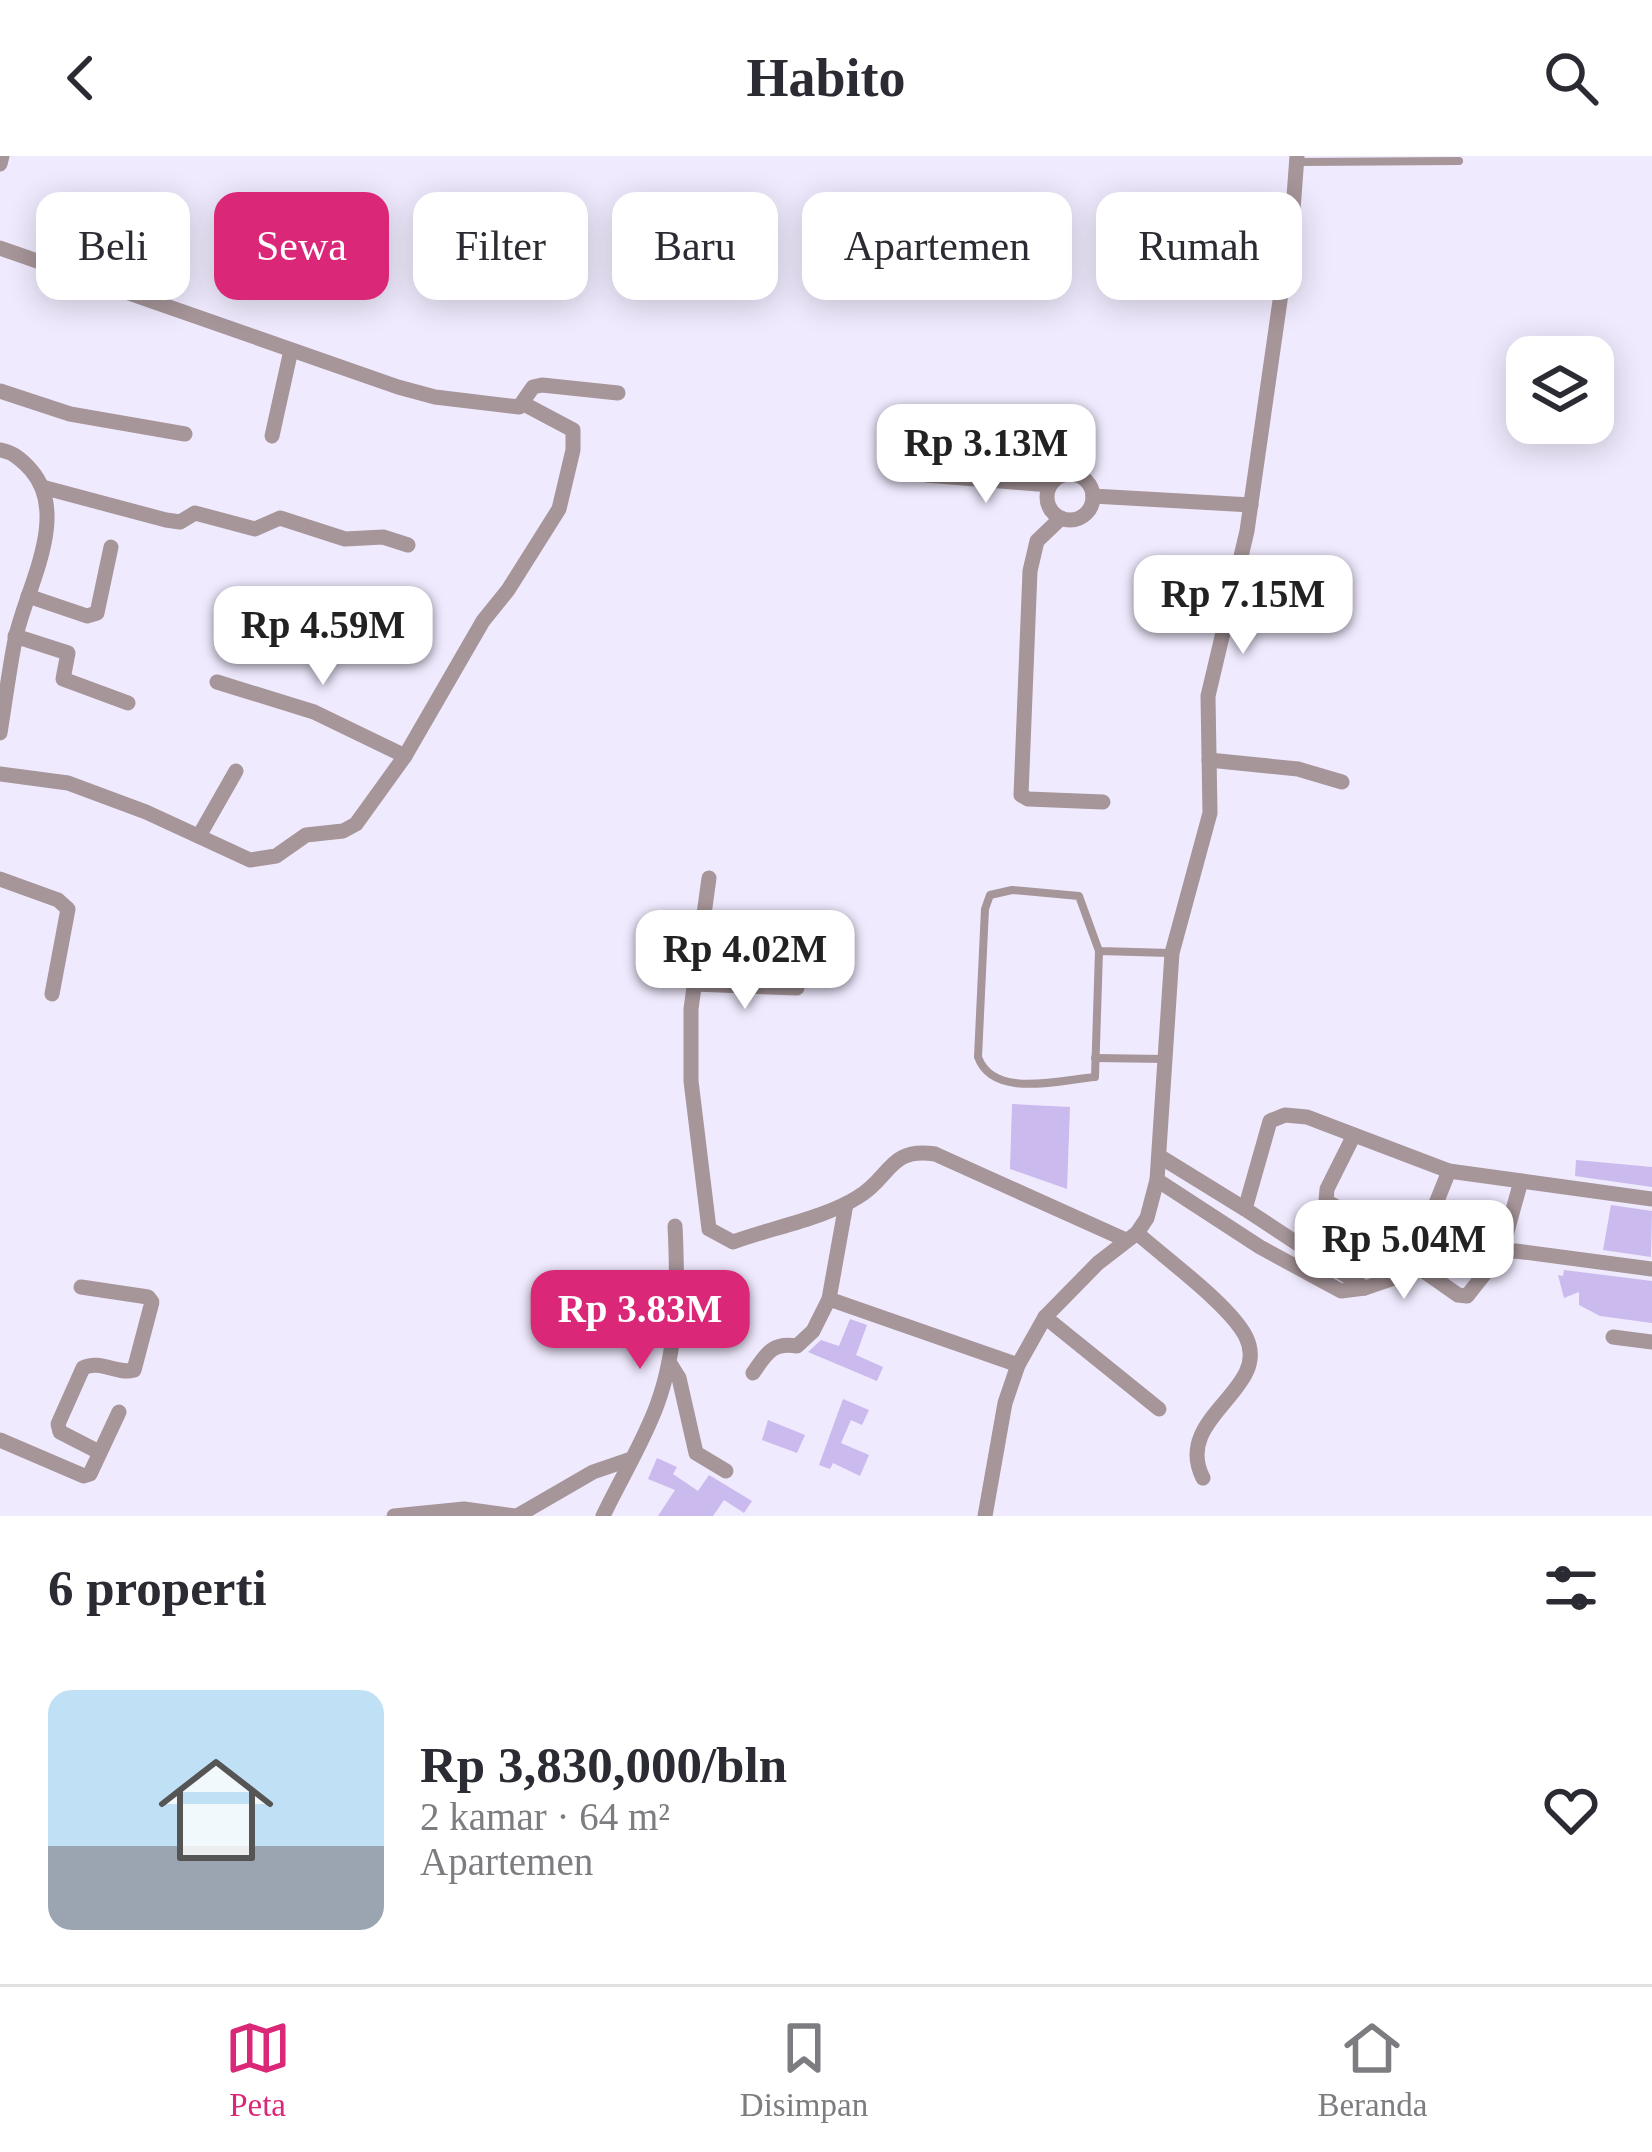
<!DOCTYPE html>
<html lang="id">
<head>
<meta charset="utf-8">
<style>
  :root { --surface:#fff; --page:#f7f7f7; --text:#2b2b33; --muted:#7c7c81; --line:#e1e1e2; --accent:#db2777 }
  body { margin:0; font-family:"Times New Roman",serif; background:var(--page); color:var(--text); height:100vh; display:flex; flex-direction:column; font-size:45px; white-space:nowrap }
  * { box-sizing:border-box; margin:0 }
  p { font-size:39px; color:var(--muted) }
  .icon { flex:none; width:66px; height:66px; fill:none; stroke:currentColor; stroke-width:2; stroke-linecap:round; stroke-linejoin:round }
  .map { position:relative; height:1360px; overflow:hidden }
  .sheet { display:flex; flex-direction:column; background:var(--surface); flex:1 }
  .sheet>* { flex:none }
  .hud { position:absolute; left:36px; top:36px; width:1581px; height:108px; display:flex; gap:24px }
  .fabs { position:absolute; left:1506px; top:180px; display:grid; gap:24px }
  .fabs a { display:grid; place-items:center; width:108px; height:108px; border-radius:24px; background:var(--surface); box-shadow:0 6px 30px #0003; font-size:60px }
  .price { position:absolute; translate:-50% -102px; padding:0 27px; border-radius:24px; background:#fff; color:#222; font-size:39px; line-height:78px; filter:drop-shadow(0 3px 6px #0008) }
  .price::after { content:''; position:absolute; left:50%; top:72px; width:36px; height:27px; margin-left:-18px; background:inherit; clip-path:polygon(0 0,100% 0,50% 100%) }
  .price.current { background:var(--accent); color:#fff }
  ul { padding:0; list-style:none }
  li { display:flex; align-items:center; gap:36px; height:300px; padding:0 48px }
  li+li { border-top:3px solid var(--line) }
  li span { display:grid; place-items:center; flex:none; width:336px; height:240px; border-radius:24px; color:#555 }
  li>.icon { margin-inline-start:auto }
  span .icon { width:144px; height:144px; fill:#fffc; stroke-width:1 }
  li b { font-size:51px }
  h2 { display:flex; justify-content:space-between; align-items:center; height:144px; padding:0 48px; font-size:51px }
  .pill { padding:0 42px; border-radius:24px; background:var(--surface); box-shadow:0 6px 30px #0003; font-size:42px; line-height:108px }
  .pill.current { background:var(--accent); color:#fff }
  header { display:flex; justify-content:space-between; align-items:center; height:156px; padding:0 48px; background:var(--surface); font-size:54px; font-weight:700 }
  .dock { display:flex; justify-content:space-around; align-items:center; height:168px; border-top:3px solid var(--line); background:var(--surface); font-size:33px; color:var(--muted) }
  .dock a { display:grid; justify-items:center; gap:6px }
  .dock .current { color:var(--accent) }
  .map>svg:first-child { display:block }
  .building { fill:#cbbaed }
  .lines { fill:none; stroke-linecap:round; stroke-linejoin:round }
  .lane { stroke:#a69599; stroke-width:8 }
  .street { stroke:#a69599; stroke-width:15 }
</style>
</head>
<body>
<header><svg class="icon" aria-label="back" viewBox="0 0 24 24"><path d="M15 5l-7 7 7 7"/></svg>Habito<svg class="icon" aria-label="search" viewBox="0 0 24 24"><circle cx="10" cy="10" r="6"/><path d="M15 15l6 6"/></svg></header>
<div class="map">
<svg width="1652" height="1360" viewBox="0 0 1652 1360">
  <rect width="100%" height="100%" fill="#f0eafe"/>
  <!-- building -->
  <g class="building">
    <polygon points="1012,948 1070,951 1067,1033 1010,1013"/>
    <polygon points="1576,1004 1652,1011 1652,1031 1575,1020"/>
    <polygon points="1611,1049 1652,1055 1651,1101 1603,1094"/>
    <polygon points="1564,1114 1652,1125 1652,1167 1600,1160 1579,1149 1579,1136 1564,1142 1558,1119 1563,1120"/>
    <polygon points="850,1163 867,1169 856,1199 883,1211 877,1225 808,1196 821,1184 839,1190"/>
    <polygon points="843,1243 869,1254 862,1269 851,1264 841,1287 869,1299 860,1320 833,1307 830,1313 819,1309"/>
    <polygon points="768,1264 805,1279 797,1297 762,1284"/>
    <polygon points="657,1302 677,1311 673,1318 698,1335 709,1319 752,1345 744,1357 724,1344 713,1360 658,1360 675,1334 648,1323"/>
  </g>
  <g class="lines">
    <!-- lane -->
    <g class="lane">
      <polyline points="1298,6 1459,5"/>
      <path d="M1099 795 1079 740 1012 734 990 739 985 753 978 901C993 943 1059 924 1095 921L1099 795 1170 797"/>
      <polyline points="1095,902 1165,903"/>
    </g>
    <!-- street -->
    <g class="street">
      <polyline points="0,8 2,0"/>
      <polyline points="0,92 398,231 435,241 519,251 533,231 542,229 618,237"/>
      <polyline points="0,235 70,258 185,278"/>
      <polyline points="272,280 291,194"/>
      <path d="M0 294C13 296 22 304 31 314 71 360 25 434 15 484 9 515 5 546 0 577"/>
      <circle cx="1070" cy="341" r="23"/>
      <polyline points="926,319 1050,329"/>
      <polyline points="42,331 166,364 180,366 195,357 255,373 280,362 345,383 383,381 408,389"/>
      <polyline points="1093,340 1251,349"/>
      <polyline points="1061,362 1037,385 1030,415 1021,639 1028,643 1103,646"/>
      <polyline points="28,440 87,460 97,457 111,391"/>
      <polyline points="15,480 68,497 63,523 128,547"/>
      <polyline points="217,526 314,556 405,600"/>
      <polyline points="1209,604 1298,613 1342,626"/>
      <polyline points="0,618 68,627 146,656 250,704 276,700 306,679 343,675 356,668 405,600 483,465 508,434 559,353 573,294 573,274 524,248"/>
      <polyline points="199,680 236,615"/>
      <path d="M709 722 691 853V925L709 1073 733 1086C771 1072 825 1062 858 1041 891 1022 888 991 935 998L1126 1084"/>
      <polyline points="0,723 58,744 68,753 52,838"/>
      <polyline points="694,828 797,832"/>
      <polyline points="1354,979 1327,1033 1326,1045 1368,1069 1422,1081"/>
      <polyline points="1159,1000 1245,1053"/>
      <polyline points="1157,1024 1260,1091 1341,1135 1365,1132 1447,1104 1516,1095 1652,1113"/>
      <polyline points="846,1048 829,1143 1018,1209"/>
      <path d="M1137 1077C1165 1102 1231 1150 1246 1181 1272 1234 1172 1261 1203 1322"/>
      <polyline points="1421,1113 1458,1139 1467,1140 1501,1097 1521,1025"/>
      <polyline points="1408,1117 1449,1015"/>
      <path d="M81 1131 148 1141 152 1146 134 1214C117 1219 100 1203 83 1212L58 1268 60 1276 99 1296"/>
      <polyline points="1365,1132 1245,1053 1270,965 1285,959 1307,961 1449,1015 1652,1043"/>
      <polyline points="1045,1161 1159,1253"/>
      <polyline points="1613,1181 1652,1186"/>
      <polyline points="669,1206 679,1222 696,1297 726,1315"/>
      <path d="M753 1217C766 1198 772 1186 797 1190L813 1175 829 1143"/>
      <polyline points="0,1284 84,1320 90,1318 119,1256"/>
      <polyline points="394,1360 464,1353 515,1360"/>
      <polyline points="517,1360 593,1316 631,1303"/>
      <path d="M603 1360C620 1324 643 1287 657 1249 678 1192 678 1129 675 1070"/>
      <polyline points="985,1360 1005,1247 1018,1209 1045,1161 1098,1107 1137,1077 1147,1062 1157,1024 1172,797 1210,657 1208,540 1247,375 1293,54 1297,0"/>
    </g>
  </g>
</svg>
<div class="fabs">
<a><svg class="icon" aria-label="layers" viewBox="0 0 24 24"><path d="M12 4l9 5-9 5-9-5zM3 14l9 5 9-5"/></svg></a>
</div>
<b class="price" style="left:986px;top:350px">Rp 3.13M</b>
<b class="price" style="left:1243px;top:501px">Rp 7.15M</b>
<b class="price" style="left:323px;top:532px">Rp 4.59M</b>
<b class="price" style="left:745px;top:856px">Rp 4.02M</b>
<b class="price" style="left:1404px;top:1146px">Rp 5.04M</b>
<b class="price current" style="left:640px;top:1216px">Rp 3.83M</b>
<div class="hud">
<a class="pill">Beli</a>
<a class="pill current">Sewa</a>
<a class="pill">Filter</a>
<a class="pill">Baru</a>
<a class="pill">Apartemen</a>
<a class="pill">Rumah</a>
</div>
</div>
<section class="sheet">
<h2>6 properti<svg class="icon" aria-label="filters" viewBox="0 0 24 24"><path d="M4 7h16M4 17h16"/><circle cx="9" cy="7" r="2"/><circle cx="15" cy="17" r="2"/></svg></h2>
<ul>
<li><span style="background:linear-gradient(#bfe0f5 65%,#9aa5b1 0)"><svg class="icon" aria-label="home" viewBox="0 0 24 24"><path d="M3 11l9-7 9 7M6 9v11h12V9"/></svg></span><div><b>Rp 3,830,000/bln</b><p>2 kamar · 64 m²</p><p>Apartemen</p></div><svg class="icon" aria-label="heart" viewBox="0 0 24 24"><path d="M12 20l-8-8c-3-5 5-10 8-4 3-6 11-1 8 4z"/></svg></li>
</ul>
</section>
<nav class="dock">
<a class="current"><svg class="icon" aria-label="map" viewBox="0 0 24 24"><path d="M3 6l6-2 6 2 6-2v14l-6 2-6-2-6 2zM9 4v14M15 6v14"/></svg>Peta</a>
<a><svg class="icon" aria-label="saved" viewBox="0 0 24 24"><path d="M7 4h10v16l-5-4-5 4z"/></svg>Disimpan</a>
<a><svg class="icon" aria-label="home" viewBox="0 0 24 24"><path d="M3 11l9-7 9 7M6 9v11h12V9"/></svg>Beranda</a>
</nav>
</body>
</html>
